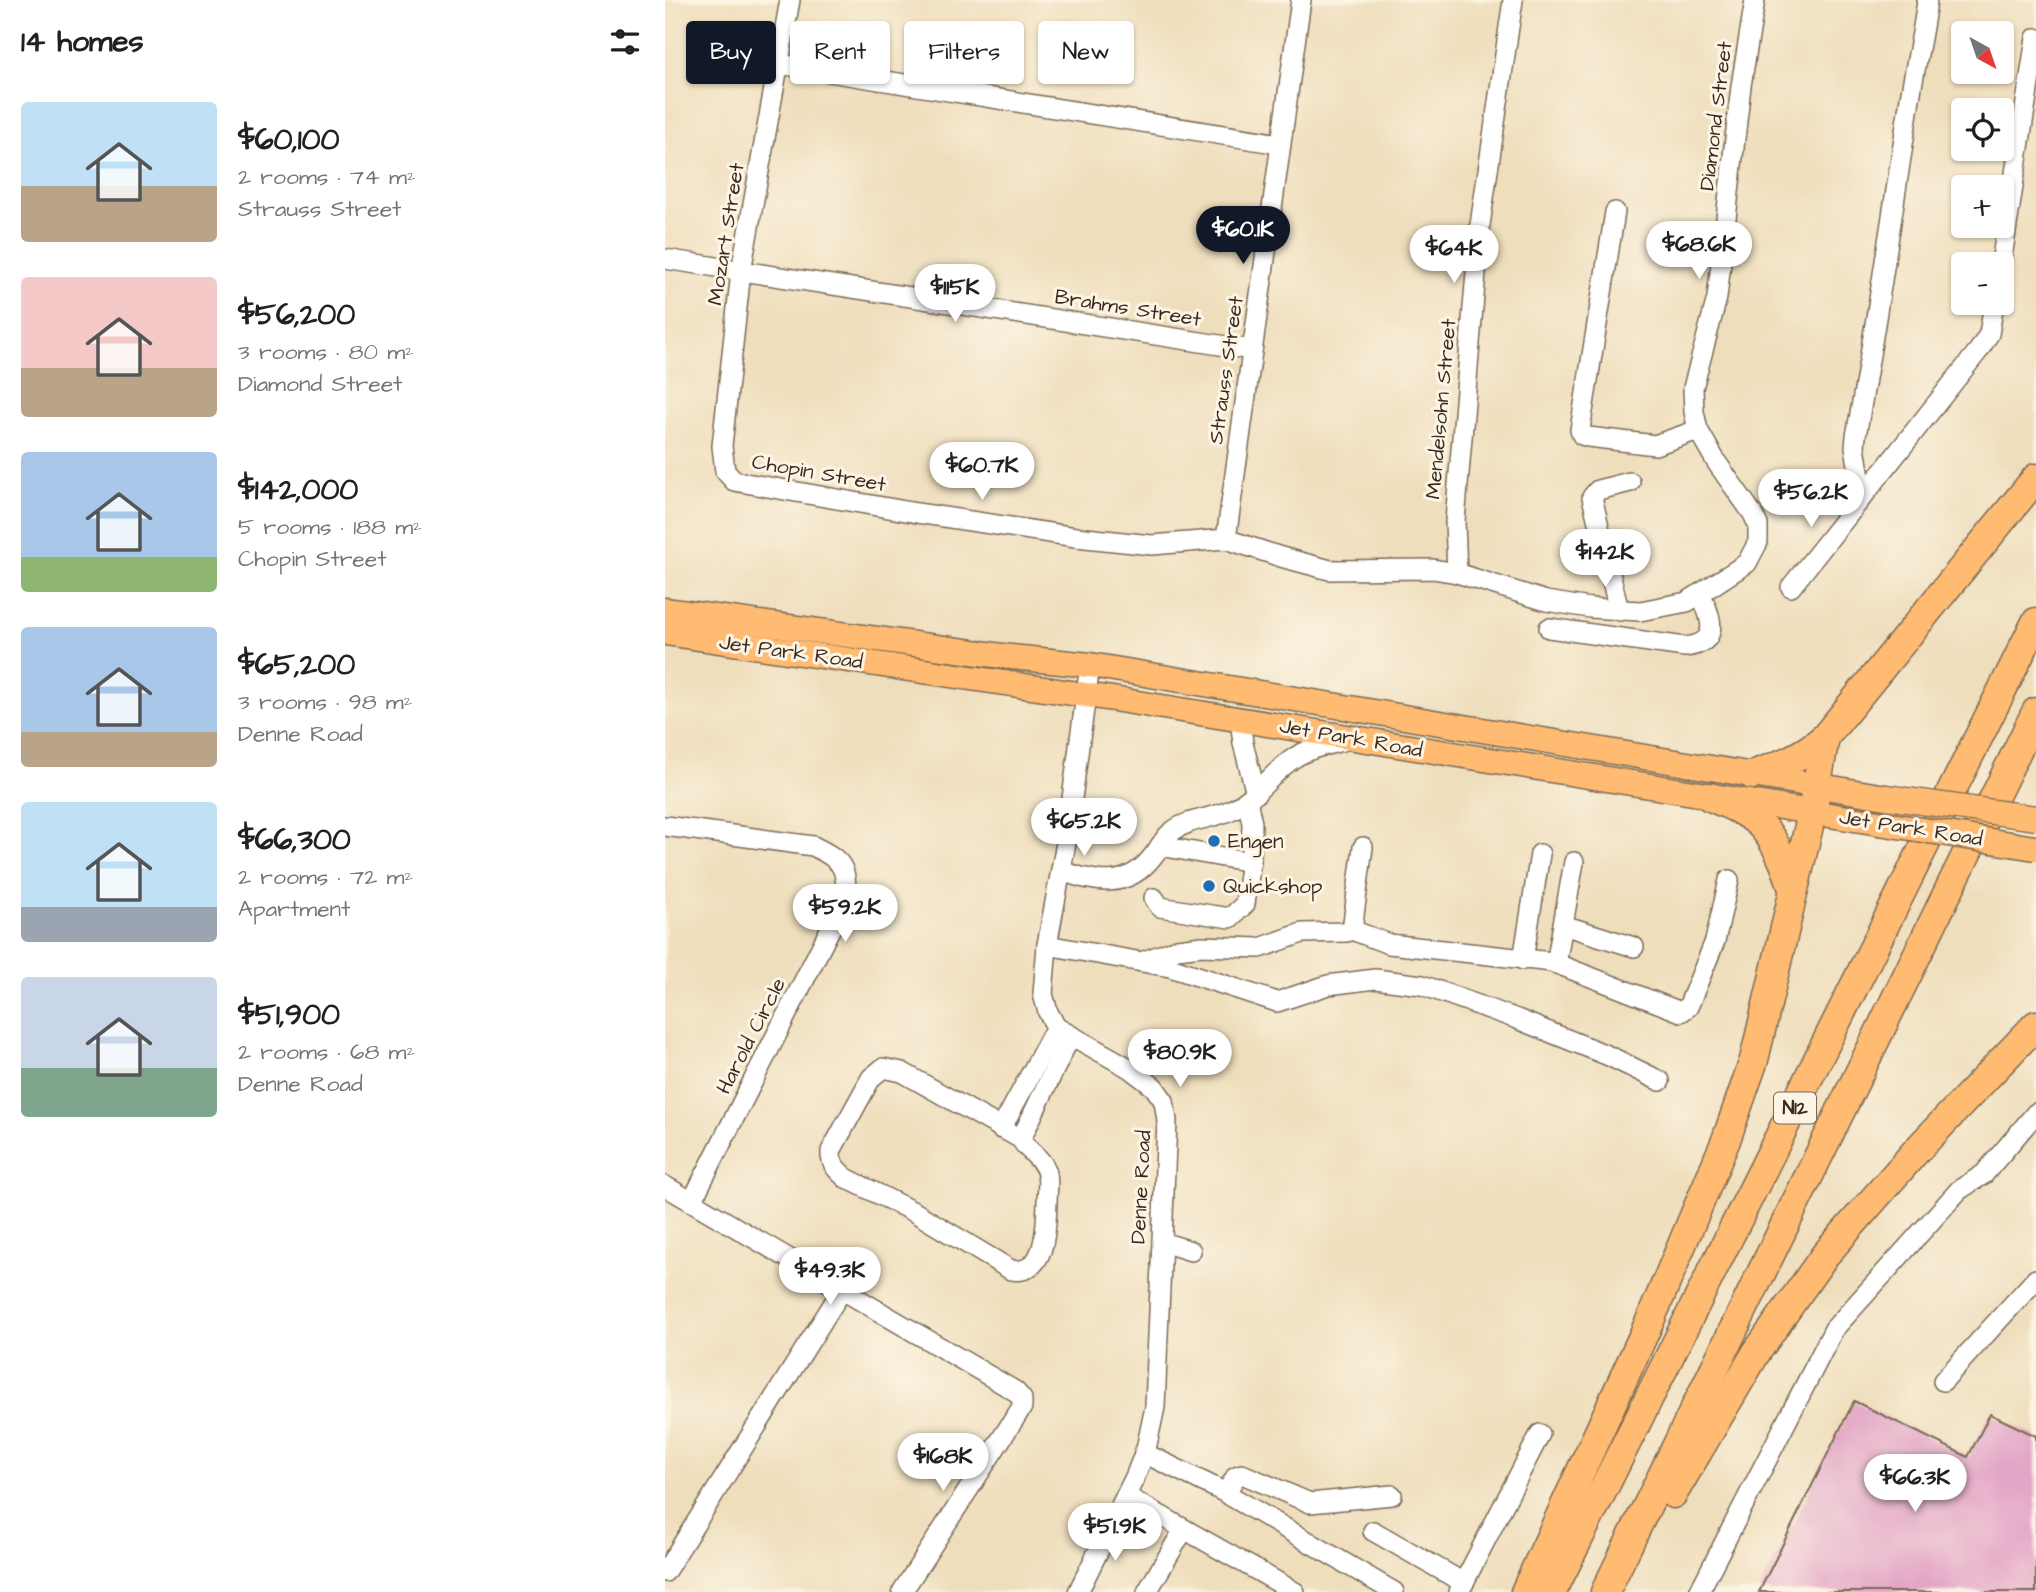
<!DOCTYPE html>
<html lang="en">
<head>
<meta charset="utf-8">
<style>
  :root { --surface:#fff; --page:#f6f6f6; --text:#202124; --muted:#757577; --accent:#111827 }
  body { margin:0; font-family:"Architects Daughter",sans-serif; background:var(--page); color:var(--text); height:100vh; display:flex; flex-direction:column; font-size:26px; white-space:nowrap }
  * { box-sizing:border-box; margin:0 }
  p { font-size:23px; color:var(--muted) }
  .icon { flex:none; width:38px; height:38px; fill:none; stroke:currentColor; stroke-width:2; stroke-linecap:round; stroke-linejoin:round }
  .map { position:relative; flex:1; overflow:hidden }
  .panel { display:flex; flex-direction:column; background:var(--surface); width:665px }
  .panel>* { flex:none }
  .top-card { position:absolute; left:21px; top:21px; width:665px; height:63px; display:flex; gap:14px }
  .needle { width:46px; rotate:140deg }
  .fabs { position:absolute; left:1286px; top:21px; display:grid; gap:14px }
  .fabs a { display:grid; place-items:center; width:63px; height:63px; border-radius:7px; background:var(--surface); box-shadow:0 2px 5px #0004; font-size:35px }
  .price { position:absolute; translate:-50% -60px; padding:0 16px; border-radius:24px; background:#fff; color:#222; font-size:23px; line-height:46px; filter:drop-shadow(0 2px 4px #0008) }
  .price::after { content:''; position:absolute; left:50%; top:42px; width:21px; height:16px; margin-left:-10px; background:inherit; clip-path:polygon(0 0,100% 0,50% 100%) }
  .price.selected { background:var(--accent); color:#fff }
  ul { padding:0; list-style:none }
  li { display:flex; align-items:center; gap:21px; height:175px; padding:0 21px }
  li span { display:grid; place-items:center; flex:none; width:196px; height:140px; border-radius:7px; color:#555 }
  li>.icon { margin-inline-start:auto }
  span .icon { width:84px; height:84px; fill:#fffc; stroke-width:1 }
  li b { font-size:30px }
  h2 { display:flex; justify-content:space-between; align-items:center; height:84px; padding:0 21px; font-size:30px }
  .chip { padding:0 24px; border-radius:7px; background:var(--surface); box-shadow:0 2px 5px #0004; font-size:24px; line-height:63px }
  .chip.selected { background:var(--accent); color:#fff }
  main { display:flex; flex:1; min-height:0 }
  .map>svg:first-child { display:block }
  .building { fill:#e3a6c6 }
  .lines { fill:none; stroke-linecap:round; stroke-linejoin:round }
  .minor-casing { stroke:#7a6955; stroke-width:22 }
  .major-casing { stroke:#7a6955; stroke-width:27 }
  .highway-casing { stroke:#7a6955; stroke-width:31 }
  .minor { stroke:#fff; stroke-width:19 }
  .major { stroke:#ffbb71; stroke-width:24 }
  .highway { stroke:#ffbb71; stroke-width:28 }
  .major-bridge-casing { stroke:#7a6955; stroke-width:27; stroke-linecap:butt }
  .major-bridge { stroke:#ffbb71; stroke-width:24 }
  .poi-dot { fill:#1f6fb2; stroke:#fcf5e5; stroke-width:2.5 }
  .labels { text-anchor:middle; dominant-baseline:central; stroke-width:6; stroke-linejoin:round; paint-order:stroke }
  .shield { fill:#fcf5e5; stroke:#75675a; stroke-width:2 }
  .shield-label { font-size:19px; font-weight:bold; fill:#3b2a1e }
  .street-label { font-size:21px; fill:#3b2a1e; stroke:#fcf5e5 }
  .poi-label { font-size:21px; fill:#3b2a1e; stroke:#fcf5e5; text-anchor:start }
</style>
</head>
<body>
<main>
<section class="panel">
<h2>14 homes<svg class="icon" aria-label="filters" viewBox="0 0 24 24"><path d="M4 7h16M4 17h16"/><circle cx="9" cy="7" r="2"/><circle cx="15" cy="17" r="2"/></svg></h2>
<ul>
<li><span style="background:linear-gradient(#bfe0f5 60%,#b9a48a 0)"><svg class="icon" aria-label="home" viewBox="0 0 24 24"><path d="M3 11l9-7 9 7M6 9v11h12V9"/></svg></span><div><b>$60,100</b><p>2 rooms · 74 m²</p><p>Strauss Street</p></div></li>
<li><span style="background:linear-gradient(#f6c9c9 65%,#b9a48a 0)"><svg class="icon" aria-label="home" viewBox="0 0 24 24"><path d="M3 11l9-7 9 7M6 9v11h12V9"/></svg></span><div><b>$56,200</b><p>3 rooms · 80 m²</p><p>Diamond Street</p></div></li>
<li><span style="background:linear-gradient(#a9c7e8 75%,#8fb573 0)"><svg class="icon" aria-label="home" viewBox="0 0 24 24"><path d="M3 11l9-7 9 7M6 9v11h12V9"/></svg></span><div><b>$142,000</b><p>5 rooms · 188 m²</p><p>Chopin Street</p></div></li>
<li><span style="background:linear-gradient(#a9c7e8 75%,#b9a48a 0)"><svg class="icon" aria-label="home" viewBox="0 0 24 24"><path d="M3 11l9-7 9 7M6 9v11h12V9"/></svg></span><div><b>$65,200</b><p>3 rooms · 98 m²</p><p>Denne Road</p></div></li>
<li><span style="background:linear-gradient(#bfe0f5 75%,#9aa5b1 0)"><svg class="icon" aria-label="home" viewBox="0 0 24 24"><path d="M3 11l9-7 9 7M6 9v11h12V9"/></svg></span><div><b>$66,300</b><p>2 rooms · 72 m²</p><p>Apartment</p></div></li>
<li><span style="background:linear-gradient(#c9d6e8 65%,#7fa58c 0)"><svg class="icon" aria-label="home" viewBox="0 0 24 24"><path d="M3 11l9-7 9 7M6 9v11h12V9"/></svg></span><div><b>$51,900</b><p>2 rooms · 68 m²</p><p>Denne Road</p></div></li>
</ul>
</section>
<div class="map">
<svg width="1371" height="1592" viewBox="0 0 1371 1592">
  <rect width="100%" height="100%" fill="#fcf5e5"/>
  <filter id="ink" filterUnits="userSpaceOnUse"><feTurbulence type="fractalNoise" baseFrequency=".0143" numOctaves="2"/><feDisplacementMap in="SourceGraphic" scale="14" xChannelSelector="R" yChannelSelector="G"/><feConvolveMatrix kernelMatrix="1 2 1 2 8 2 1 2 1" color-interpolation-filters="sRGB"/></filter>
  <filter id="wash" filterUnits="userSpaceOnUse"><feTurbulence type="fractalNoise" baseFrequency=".00686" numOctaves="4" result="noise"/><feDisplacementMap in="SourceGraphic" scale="28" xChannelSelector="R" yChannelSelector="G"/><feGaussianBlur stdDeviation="1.57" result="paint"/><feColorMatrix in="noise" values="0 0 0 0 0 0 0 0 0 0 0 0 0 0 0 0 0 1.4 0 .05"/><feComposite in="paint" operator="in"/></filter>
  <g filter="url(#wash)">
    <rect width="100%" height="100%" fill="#efdebc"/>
    <g id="blocks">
      <!-- building -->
      <polygon class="building" points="1189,1401 1303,1457 1325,1414 1371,1436 1371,1592 1094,1592"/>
    </g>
  </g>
  <g filter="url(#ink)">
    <use href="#blocks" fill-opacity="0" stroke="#7a6955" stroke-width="2"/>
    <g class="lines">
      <defs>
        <g id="minor">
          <polyline points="125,0 76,271 57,446 60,471 69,481 252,513 411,537 487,545 561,539 616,557 665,570 768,569 792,573 881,601 925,608 975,611 1022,602 1082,563 1093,542 1093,525 1088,514 1052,463 1033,430 1029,412 1028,388 1052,298 1076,86 1090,0"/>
          <polyline points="114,64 615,144"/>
          <polyline points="950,212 915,430 917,435 923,437 990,445 1033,430"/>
          <polyline points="0,259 587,350"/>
          <polyline points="1336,264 1371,38"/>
          <path d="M1198 496 1190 447 1191 436C1211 326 1227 216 1244 105 1249 70 1258 35 1262 0"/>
          <polyline points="561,539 636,0"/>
          <polyline points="792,573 790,521 815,225 848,0"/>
          <polyline points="1126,587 1314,350 1324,334 1329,303"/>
          <polyline points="954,611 927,497 933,490 965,482"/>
          <path d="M884 628 1020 647C1056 643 1047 619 1036 595"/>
          <polyline points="575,719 578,743 591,794"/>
          <path d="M0 826 148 846C177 860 183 867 180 900L27 1201"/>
          <polyline points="495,846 586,862"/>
          <path d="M396 871C432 883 462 890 488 856 495 848 499 837 508 831 525 818 549 819 568 809 593 797 607 772 629 758 646 747 667 744 685 739"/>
          <polyline points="489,898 495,907 565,918 580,904 586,859 587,823 582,800"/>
          <polyline points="898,925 969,947"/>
          <polyline points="687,930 724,944 887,962 1016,1012 1023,1007 1050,941 1064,880"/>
          <polyline points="382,945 505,967 612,1002 663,985 710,979 757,985 852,1019 944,1056 995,1081"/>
          <polyline points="858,960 875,854"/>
          <polyline points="479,961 512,949 537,946 595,948 637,933 682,932 687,930 698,847"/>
          <polyline points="891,964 909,862"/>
          <path d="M218 1068 237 1072 356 1139C362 1152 379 1158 382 1174 384 1182 382 1193 382 1202 381 1226 382 1276 346 1270L251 1213 181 1178C172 1170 165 1164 166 1151L206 1078Z"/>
          <polyline points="336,1129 391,1027"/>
          <polyline points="356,1139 405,1037"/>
          <polyline points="0,1186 350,1391 357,1399 357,1407 237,1592"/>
          <polyline points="497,1242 526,1251"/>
          <polyline points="1278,1381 1371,1279"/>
          <polyline points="479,1453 557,1491 729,1592"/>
          <polyline points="561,1493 571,1476 577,1474 645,1503 727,1495"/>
          <polyline points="461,1496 630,1592"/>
          <polyline points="708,1531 799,1583"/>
          <polyline points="0,1572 177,1290"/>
          <polyline points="413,1592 470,1477 481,1449 490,1407 502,1121 499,1101 489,1087 476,1077 464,1068 391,1027 383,1012 378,994 382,945 401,843 425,665"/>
          <polyline points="482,1592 519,1529"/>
          <polyline points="794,1592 875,1434"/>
          <polyline points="1034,1592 1169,1329 1294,1190 1319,1174 1371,1113"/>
        </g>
        <g id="major">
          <polyline points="0,610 337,656 425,665 1221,797"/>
          <polyline points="0,633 448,699 1214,823"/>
        </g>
        <g id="highway">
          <path d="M1087 775C1115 765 1137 757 1160 737"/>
          <path d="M1045 797C1057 802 1070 807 1081 814 1107 828 1120 862 1128 889"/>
          <polyline points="1008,1494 1091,1353 1160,1255 1251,1151 1371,1025"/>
          <polyline points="860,1592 984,1323 1061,1140 1089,1060 1147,813 1160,737 1371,478"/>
          <polyline points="887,1592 1371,622"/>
          <polyline points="940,1592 1371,712"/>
        </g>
      </defs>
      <!-- minor casing -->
      <use href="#minor" class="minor-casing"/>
      <!-- major casing -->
      <use href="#major" class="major-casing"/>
      <!-- highway casing -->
      <use href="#highway" class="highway-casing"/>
      <!-- minor -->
      <use href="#minor" class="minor"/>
      <!-- major -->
      <use href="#major" class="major"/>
      <!-- highway -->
      <use href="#highway" class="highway"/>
      <defs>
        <g id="major-bridge">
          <polyline points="1221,797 1371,818"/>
          <polyline points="1214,823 1370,848"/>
        </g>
      </defs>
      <!-- major-bridge casing -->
      <use href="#major-bridge" class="major-bridge-casing"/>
      <!-- major-bridge -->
      <use href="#major-bridge" class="major-bridge"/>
    </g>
  </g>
  <!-- markers -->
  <g class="poi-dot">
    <circle cx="549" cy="841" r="7"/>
    <circle cx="544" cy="886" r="7"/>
  </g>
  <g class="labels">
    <!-- shield labels -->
    <rect class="shield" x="1109" y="1092.5" width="42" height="31" rx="5"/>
    <g class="shield-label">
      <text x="1130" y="1108">N12</text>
    </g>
    <!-- street labels -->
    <g class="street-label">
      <text transform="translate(1051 116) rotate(-83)">Diamond Street</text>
      <text transform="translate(61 234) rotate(-81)">Mozart Street</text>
      <text transform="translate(463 308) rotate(9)">Brahms Street</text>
      <text transform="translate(561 370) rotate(-82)">Strauss Street</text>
      <text transform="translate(776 409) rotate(-85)">Mendelsohn Street</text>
      <text transform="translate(154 473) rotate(10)">Chopin Street</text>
      <text transform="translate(126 652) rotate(8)">Jet Park Road</text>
      <text transform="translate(686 738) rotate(10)">Jet Park Road</text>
      <text transform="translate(1246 828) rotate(9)">Jet Park Road</text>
      <text transform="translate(86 1036) rotate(-63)">Harold Circle</text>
      <text transform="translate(476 1187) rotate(-87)">Denne Road</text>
    </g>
    <!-- poi labels -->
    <g class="poi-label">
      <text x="563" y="841">Engen</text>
      <text x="558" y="886">Quickshop</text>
    </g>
  </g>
</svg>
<div class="fabs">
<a><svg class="needle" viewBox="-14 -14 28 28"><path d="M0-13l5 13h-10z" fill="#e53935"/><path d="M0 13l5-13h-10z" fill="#757577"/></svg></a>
<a><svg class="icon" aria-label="locate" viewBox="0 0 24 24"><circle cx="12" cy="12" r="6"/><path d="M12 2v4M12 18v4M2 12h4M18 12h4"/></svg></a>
<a>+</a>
<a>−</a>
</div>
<b class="price selected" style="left:578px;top:266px">$60.1K</b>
<b class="price" style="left:1034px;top:281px">$68.6K</b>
<b class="price" style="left:789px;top:285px">$64K</b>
<b class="price" style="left:290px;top:324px">$115K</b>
<b class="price" style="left:317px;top:502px">$60.7K</b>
<b class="price" style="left:1146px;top:529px">$56.2K</b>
<b class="price" style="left:940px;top:589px">$142K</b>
<b class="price" style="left:419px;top:858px">$65.2K</b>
<b class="price" style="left:180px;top:944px">$59.2K</b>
<b class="price" style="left:515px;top:1089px">$80.9K</b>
<b class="price" style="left:165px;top:1307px">$49.3K</b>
<b class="price" style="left:278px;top:1493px">$168K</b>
<b class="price" style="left:1250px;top:1514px">$66.3K</b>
<b class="price" style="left:450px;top:1563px">$51.9K</b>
<div class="top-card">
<a class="chip selected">Buy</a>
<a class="chip">Rent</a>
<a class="chip">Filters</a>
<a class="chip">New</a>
</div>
</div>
</main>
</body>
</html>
